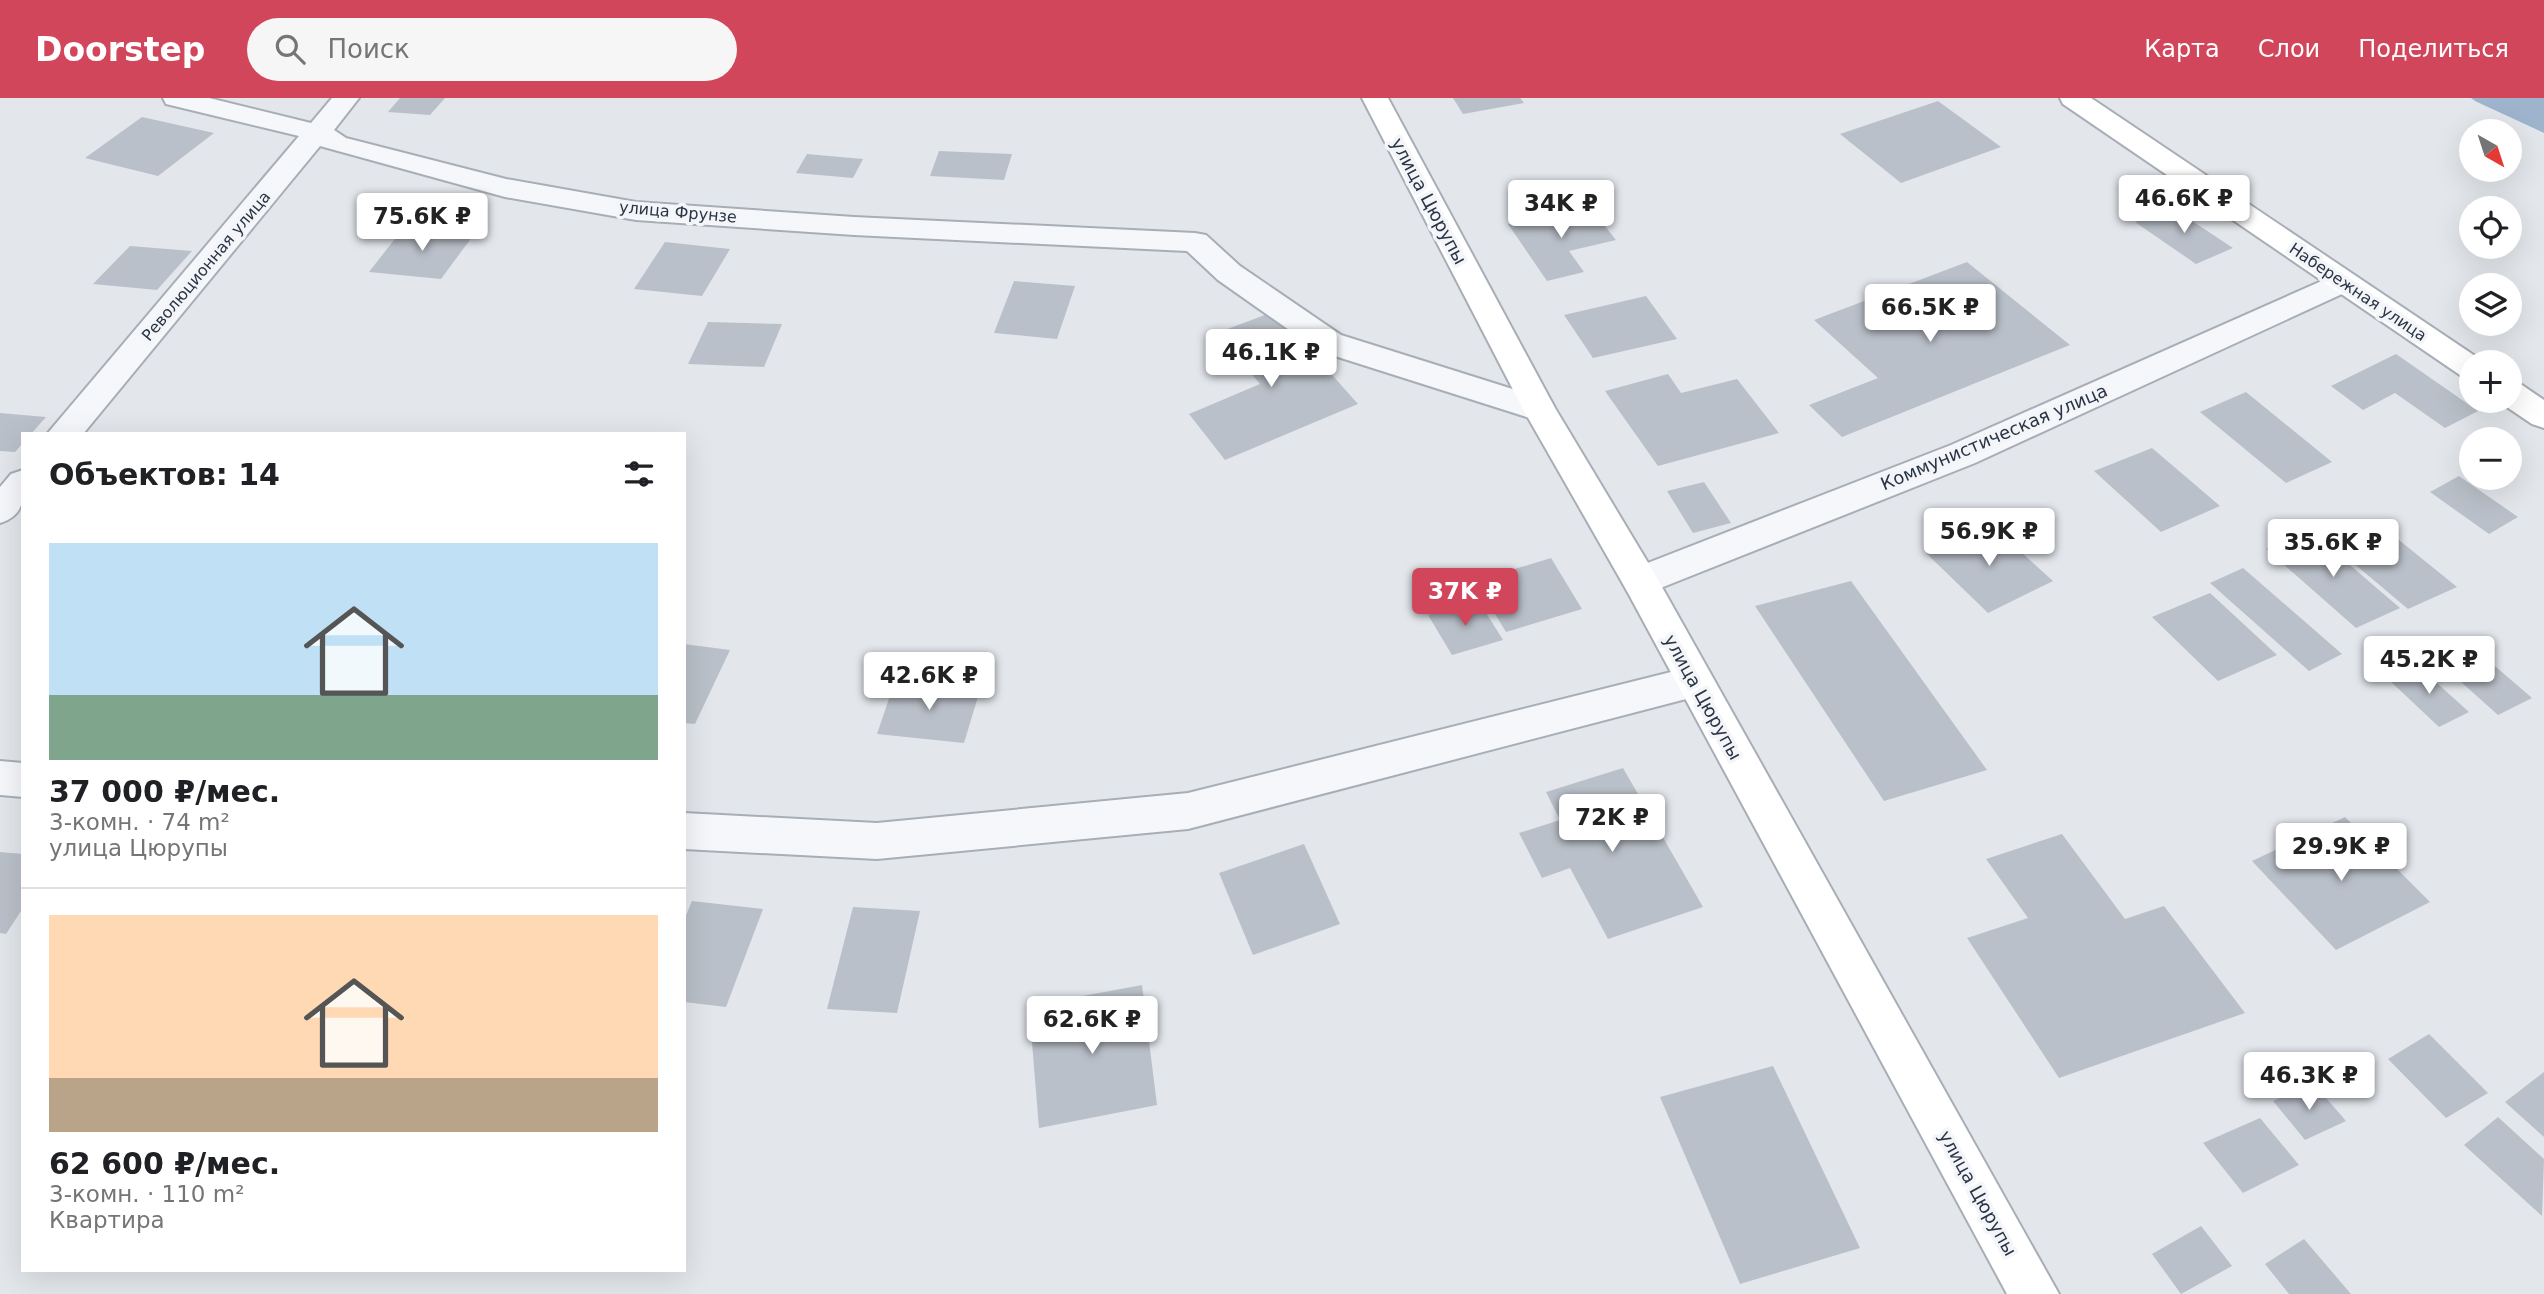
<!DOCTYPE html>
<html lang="ru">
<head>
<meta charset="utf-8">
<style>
  :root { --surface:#fff; --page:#f6f6f6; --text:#202124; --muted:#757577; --line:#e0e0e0; --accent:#d2465c }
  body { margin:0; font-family:"DejaVu Sans",sans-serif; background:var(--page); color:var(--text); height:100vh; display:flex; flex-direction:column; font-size:26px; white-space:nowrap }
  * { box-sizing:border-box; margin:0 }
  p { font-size:23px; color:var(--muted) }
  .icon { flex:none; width:38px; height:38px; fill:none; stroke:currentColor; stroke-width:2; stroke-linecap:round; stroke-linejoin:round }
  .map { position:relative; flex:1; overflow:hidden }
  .side { position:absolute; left:21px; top:334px; width:665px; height:840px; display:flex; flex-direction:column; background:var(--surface); border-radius:0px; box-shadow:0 7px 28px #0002 }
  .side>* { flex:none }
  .needle { width:46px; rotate:141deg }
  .fabs { position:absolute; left:2459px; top:21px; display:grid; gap:14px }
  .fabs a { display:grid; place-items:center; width:63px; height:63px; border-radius:50%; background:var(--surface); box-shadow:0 7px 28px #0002; font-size:35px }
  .price { position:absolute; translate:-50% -60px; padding:0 16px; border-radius:7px; background:#fff; color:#222; font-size:23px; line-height:46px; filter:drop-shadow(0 2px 4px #0008) }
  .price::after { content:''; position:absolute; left:50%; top:42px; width:21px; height:16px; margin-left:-10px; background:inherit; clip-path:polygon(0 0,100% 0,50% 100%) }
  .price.selected { background:var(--accent); color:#fff }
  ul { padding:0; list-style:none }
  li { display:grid; align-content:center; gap:14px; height:371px; padding:0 28px }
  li+li { border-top:2px solid var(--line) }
  li span { display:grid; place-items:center; height:217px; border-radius:0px; color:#555 }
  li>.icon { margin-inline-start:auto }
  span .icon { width:126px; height:126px; fill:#fffc; stroke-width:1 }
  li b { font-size:30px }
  h2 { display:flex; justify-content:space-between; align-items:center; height:84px; padding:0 28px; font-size:30px }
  header { display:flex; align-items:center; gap:42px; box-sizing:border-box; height:98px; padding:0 35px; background:var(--accent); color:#fff }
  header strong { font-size:33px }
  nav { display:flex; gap:38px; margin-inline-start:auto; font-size:24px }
  .search { width:490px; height:63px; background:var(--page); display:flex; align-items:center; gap:18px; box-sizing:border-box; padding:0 24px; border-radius:38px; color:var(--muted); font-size:26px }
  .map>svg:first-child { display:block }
  .water { fill:#9eb4cc }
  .building { fill:#bac0c9 }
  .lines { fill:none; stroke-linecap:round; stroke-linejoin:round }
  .minor-casing { stroke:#a8aeb6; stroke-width:4 }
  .secondary-casing { stroke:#a8aeb6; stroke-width:4 }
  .minor { fill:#f6f7fa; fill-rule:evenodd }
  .secondary { fill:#fff; fill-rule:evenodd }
  .labels { text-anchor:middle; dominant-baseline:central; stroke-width:7; stroke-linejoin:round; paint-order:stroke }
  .far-street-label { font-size:16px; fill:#2a3444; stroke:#f3f5f9 }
  .street-label { font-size:18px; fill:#2a3444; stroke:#f3f5f9 }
</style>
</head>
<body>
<header>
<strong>Doorstep</strong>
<div class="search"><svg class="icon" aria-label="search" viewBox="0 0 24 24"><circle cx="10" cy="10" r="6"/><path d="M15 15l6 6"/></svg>Поиск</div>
<nav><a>Карта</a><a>Слои</a><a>Поделиться</a></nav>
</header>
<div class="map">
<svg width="2544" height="1196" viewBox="0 0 2544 1196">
  <rect width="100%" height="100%" fill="#e3e7ec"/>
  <!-- water -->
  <polygon class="water" points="2471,0 2544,0 2544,35 2475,3"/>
  <!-- building -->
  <g class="building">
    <polygon points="400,0 445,0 430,17 388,14"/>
    <polygon points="1453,0 1520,0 1524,5 1463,16"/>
    <polygon points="1938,3 2001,49 1901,85 1840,36"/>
    <polygon points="142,19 214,35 158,78 85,60"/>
    <polygon points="939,53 1012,56 1004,82 930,78"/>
    <polygon points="807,56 863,61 853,80 796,75"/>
    <polygon points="1589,108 1616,142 1569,153 1584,174 1547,183 1508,126"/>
    <polygon points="2171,109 2233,150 2196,166 2135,124"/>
    <polygon points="405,128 475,135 441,181 369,174"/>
    <polygon points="665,144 730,151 702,198 634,191"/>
    <polygon points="130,148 192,153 157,192 93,186"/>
    <polygon points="1967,164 2070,247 1842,339 1809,307 1878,280 1814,222"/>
    <polygon points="1014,183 1075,188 1057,241 994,235"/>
    <polygon points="1646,198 1677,241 1593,260 1564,217"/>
    <polygon points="1275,213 1358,306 1225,362 1189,316 1260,286 1217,235"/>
    <polygon points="708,224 782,226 764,269 688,266"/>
    <polygon points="2396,256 2478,313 2445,330 2395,295 2363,312 2331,288"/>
    <polygon points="1668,276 1681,295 1737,281 1779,335 1658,368 1605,293"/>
    <polygon points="2246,294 2332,364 2286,385 2200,314"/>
    <polygon points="0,315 46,319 31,336 23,336 23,345 15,354 0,353"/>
    <polygon points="2152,350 2220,408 2161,434 2094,373"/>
    <polygon points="2459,378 2518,419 2489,436 2430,394"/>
    <polygon points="1704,384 1731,425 1693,435 1667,393"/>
    <polygon points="1990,426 2053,483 1988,515 1926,455"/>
    <polygon points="2309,432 2400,510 2356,530 2266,451"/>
    <polygon points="2399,442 2457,489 2408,511 2351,463"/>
    <polygon points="1551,460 1582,511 1506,534 1475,483"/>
    <polygon points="2243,470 2342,556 2309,573 2210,485"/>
    <polygon points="1851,483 1987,672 1884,703 1755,508"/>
    <polygon points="2210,495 2277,557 2218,583 2152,519"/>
    <polygon points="1478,502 1503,542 1452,557 1428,517"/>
    <polygon points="684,546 730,552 695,626 684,625"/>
    <polygon points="2474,550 2532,600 2498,617 2441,566"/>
    <polygon points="2418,568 2469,614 2439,629 2388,581"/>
    <polygon points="895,583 980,592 964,645 877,636"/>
    <polygon points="1623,670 1703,809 1608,841 1570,770 1542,780 1519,735 1560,722 1546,694"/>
    <polygon points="2345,719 2430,804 2336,852 2252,763"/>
    <polygon points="2062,736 2125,821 2164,808 2245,915 2059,980 1967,840 2028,820 1986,761"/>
    <polygon points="1304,746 1340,826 1253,857 1219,775"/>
    <polygon points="0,754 23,756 23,810 6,836 0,835"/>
    <polygon points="692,803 763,811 726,909 684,904 684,822"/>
    <polygon points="853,809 920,813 897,915 827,911"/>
    <polygon points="1142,887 1157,1007 1039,1030 1029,908"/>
    <polygon points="2429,936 2488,995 2446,1020 2388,961"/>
    <polygon points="1773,968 1860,1150 1740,1186 1660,999"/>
    <polygon points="2544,974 2544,1039 2505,1004"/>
    <polygon points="2314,986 2346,1023 2305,1042 2273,1003"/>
    <polygon points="2498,1019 2544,1061 2542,1118 2464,1047"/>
    <polygon points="2260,1020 2299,1067 2243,1095 2203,1045"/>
    <polygon points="2201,1128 2232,1168 2181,1196 2152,1156"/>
    <polygon points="2304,1141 2351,1196 2289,1196 2265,1166"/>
  </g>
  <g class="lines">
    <defs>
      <g id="minor">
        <polygon points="163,0 209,0 311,25 332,0 359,0 334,32 346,40 506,81 636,104 854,119 1195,135 1206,137 1240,168 1341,237 1551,303 1555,311 1551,319 1539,323 1319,253 1218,182 1187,153 854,137 636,122 505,99 320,48 83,336 47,336 299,38 166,6"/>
        <polygon points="2342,174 2353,177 2357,184 2353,191 1975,365 1653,493 1640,497 1627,493 1622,483 1627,473 1951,347"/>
        <path d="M23 372C23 397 27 417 0 425V389L11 376Z"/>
        <polygon points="1695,568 1709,573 1714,584 1709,595 1188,731 877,761 684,751 684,715 877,725 1188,695"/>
        <polygon points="0,663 23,665 23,699 0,697"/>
      </g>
      <g id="secondary">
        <polygon points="1362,0 1388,0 1555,310 1653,473 2059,1196 2007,1196 1627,493 1523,311"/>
        <polygon points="2060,0 2091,0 2484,264 2471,264 2471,280 2460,277 2063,6"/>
        <polygon points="2510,284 2522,287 2544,302 2544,330 2532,326 2498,303 2510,303"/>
      </g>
    </defs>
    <!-- minor casing -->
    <use href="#minor" class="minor-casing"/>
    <!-- secondary casing -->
    <use href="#secondary" class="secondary-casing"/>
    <!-- minor -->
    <use href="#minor" class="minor"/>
    <!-- secondary -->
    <use href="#secondary" class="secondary"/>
  </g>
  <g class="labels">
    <!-- far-street labels -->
    <g class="far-street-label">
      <text transform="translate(678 114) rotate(5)">улица Фрунзе</text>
      <text transform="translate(206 168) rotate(-50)">Революционная улица</text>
      <text transform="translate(2358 194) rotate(34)">Набережная улица</text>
    </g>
    <!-- street labels -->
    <g class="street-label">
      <text transform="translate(1429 103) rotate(62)">улица Цюрупы</text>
      <text transform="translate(1994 339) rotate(-23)">Коммунистическая улица</text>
      <text transform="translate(1703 599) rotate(61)">улица Цюрупы</text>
      <text transform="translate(1978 1095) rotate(61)">улица Цюрупы</text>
    </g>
  </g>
</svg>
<div class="fabs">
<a><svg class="needle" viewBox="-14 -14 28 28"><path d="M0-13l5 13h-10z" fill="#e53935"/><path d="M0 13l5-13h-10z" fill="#757577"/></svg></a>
<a><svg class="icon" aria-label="locate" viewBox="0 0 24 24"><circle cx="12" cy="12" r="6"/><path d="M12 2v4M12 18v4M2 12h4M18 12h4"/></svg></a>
<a><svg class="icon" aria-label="layers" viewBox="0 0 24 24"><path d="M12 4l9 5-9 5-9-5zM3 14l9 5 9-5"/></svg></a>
<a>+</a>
<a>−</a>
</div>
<b class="price" style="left:2184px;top:137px">46.6K ₽</b>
<b class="price" style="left:1561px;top:142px">34K ₽</b>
<b class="price" style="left:422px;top:155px">75.6K ₽</b>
<b class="price" style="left:1930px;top:246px">66.5K ₽</b>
<b class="price" style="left:1271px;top:291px">46.1K ₽</b>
<b class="price" style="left:1989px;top:470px">56.9K ₽</b>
<b class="price" style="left:2333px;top:481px">35.6K ₽</b>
<b class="price selected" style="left:1465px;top:530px">37K ₽</b>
<b class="price" style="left:2429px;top:598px">45.2K ₽</b>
<b class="price" style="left:929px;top:614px">42.6K ₽</b>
<b class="price" style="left:1612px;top:756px">72K ₽</b>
<b class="price" style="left:2341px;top:785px">29.9K ₽</b>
<b class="price" style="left:1092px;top:958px">62.6K ₽</b>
<b class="price" style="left:2309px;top:1014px">46.3K ₽</b>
<section class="side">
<h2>Объектов: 14<svg class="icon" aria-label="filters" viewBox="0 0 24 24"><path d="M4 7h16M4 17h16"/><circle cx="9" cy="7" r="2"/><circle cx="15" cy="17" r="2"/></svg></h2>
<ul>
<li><span style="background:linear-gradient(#bfe0f5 70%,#7fa58c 0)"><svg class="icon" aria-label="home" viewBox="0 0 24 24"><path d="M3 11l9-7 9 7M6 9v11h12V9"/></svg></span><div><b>37 000 ₽/мес.</b><p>3-комн. · 74 m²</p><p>улица Цюрупы</p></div></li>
<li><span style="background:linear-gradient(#ffd9b3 75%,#b9a48a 0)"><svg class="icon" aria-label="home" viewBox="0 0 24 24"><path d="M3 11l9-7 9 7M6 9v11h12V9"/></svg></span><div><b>62 600 ₽/мес.</b><p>3-комн. · 110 m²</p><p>Квартира</p></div></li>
</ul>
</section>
</div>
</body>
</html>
